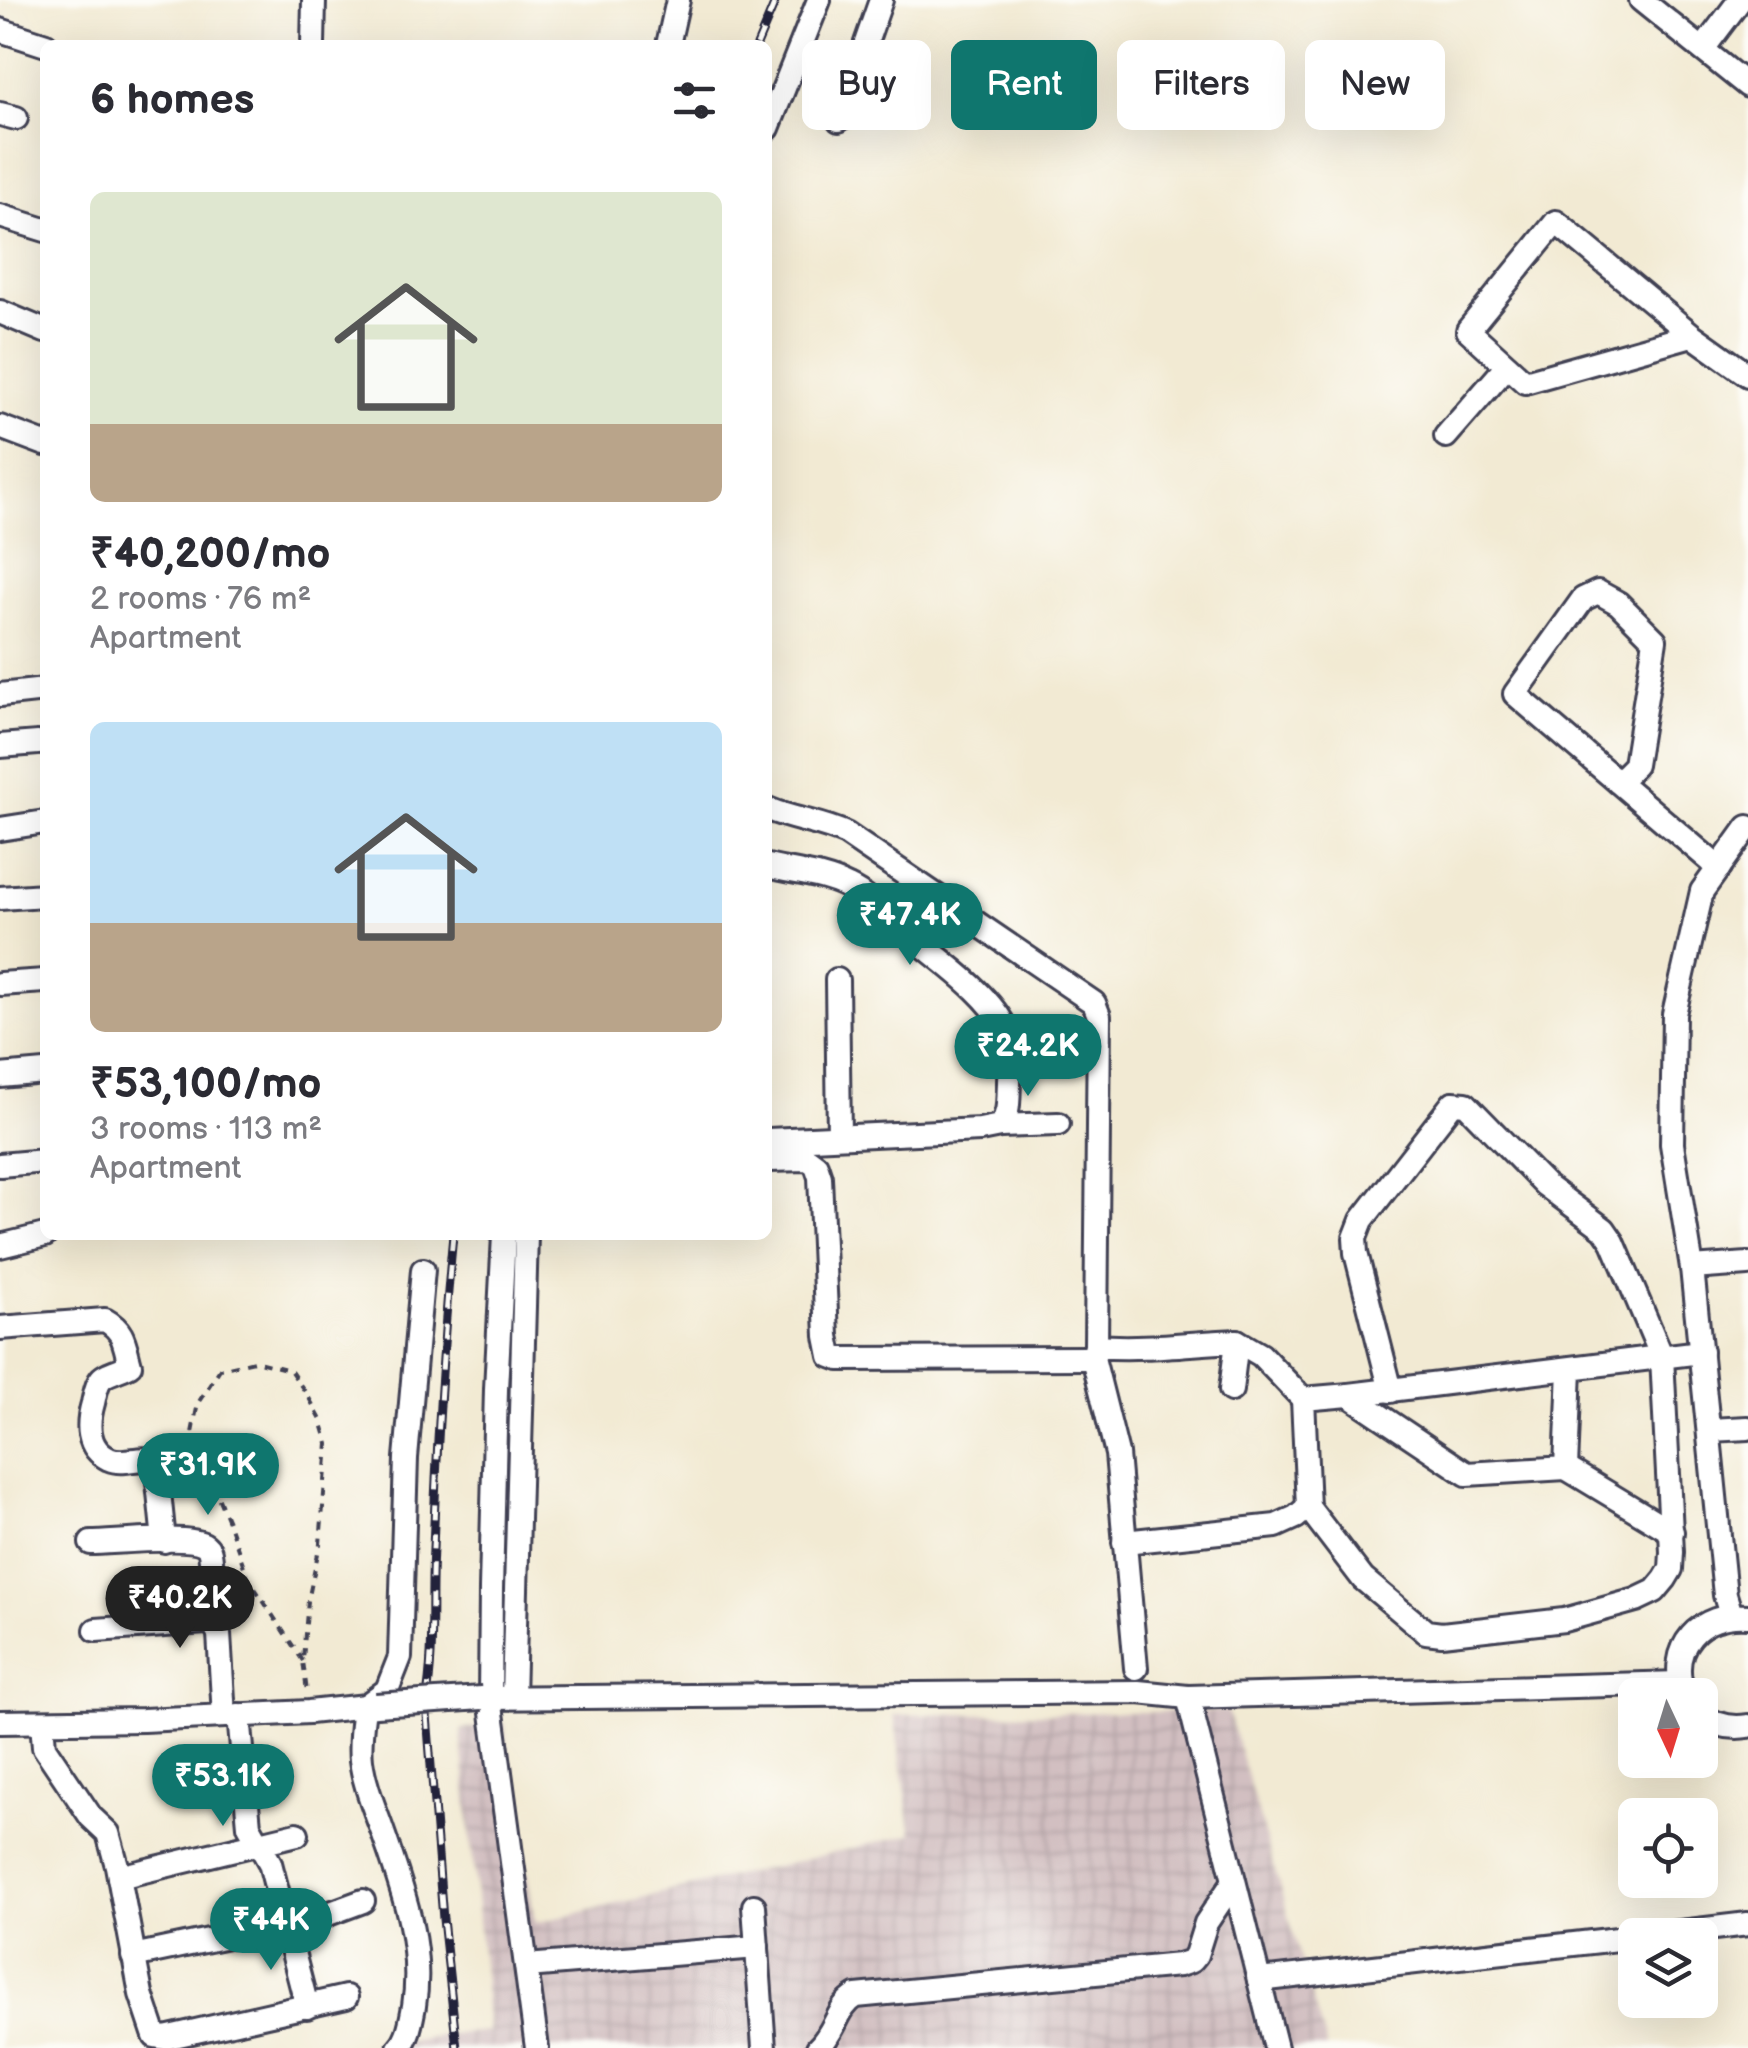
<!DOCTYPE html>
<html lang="en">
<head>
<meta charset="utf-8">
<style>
  :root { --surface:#fff; --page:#f2f2f3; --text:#2b2b33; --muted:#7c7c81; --accent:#0f766e }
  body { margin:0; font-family:"Balsamiq Sans",sans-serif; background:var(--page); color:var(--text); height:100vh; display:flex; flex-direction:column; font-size:38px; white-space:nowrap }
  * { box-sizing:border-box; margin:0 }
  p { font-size:32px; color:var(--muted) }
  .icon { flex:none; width:55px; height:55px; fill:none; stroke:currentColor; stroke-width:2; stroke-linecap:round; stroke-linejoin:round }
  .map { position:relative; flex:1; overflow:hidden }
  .panel { position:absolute; left:40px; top:40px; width:732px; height:1200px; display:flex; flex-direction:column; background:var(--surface); border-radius:15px; box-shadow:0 10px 40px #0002 }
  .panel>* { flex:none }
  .guide { position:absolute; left:802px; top:40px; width:795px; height:90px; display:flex; gap:20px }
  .needle { width:65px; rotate:176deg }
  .fabs { position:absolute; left:1618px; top:1678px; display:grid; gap:20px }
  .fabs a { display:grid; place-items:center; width:100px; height:100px; border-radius:15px; background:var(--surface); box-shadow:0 10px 40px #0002; font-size:50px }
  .price { position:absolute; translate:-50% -85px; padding:0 22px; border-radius:35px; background:var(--accent); color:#fff; font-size:32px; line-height:65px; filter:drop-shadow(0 2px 5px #0008) }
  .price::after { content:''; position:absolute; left:50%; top:60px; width:30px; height:22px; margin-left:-15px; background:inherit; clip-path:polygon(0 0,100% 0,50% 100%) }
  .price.selected { background:#222; color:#fff }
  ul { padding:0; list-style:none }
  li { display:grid; align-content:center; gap:20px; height:530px; padding:0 50px }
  li span { display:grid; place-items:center; height:310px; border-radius:15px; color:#555 }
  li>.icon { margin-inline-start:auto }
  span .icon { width:180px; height:180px; fill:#fffc; stroke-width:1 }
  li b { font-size:42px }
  h2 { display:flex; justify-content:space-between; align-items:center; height:120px; padding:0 50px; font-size:42px }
  .pill { padding:0 35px; border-radius:15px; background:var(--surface); box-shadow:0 10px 40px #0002; font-size:35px; line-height:90px }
  .pill.selected { background:var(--accent); color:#fff }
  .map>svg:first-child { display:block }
  .industrial { fill:url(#industrial-grid) }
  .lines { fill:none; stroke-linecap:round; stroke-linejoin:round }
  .minor-casing { stroke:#414052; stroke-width:28 }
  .path { stroke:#414052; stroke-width:4; stroke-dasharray:8 8; stroke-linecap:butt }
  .minor { stroke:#fff; stroke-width:22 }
  .rail-casing { stroke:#22223b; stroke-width:9 }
  .rail { stroke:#fdfcf7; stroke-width:5; stroke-dasharray:15; stroke-linecap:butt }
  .minor-bridge-casing { stroke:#414052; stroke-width:28; stroke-linecap:butt }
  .minor-bridge { stroke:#fff; stroke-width:22 }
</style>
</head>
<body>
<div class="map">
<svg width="1748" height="2048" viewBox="0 0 1748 2048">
  <defs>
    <pattern id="industrial-grid" width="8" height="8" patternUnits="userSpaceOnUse" patternTransform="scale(2.5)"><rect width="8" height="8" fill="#d2bfc1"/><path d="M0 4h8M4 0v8" fill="none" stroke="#b4a4a7"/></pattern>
  </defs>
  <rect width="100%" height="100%" fill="#fdfcf7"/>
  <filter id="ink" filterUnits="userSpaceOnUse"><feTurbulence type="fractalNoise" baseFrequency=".01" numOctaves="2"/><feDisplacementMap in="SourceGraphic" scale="20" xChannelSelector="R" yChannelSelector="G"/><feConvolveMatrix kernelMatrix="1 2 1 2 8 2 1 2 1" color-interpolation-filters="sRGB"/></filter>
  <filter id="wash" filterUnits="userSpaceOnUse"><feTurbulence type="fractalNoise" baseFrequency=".0048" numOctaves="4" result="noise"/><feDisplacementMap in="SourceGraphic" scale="40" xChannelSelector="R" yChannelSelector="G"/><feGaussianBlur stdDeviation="2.25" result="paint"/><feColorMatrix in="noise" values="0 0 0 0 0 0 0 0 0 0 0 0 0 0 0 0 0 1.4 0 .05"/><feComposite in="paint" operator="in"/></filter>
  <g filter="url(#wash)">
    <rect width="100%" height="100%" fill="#f2ead3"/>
    <!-- industrial -->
    <polygon class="industrial" points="1228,1711 1327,2048 383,2048 435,2036 488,2031 461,1730 504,1723 535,1923 912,1834 894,1715"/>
  </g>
  <g filter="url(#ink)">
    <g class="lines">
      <defs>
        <g id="minor">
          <polyline points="1641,0 1748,86"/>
          <polyline points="0,30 46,45"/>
          <polyline points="313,45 314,0"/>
          <polyline points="668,45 678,0"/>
          <polyline points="1703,49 1740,0"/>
          <polyline points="0,114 16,118"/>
          <polyline points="839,120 881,0"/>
          <polyline points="768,128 819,0"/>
          <polyline points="0,216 45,230"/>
          <polyline points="0,312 45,331"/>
          <polyline points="1692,335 1525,382 1468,330 1556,222 1692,335 1748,375"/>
          <polyline points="0,427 45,444"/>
          <polyline points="1446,436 1507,366"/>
          <polyline points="0,695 45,690"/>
          <polyline points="0,746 38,743"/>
          <polyline points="1618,782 1635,765 1655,640 1618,603 1598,592 1583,599 1515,694 1719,868"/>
          <path d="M768 809C793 820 821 822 846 834L1094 1003 1099 1016 1096 1346"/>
          <polyline points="0,829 45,822"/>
          <path d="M768 866C795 873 823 874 848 887 871 898 889 918 909 934 938 959 991 994 1006 1030 1013 1046 1009 1066 1009 1083 1008 1099 1010 1114 1000 1126L980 1130 768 1140"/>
          <polyline points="0,898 45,895"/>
          <polyline points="837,980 839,1136"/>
          <polyline points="0,984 45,981"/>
          <polyline points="0,1076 45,1072"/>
          <polyline points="1000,1126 1058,1124"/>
          <polyline points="768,1160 808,1159 816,1165 820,1177 827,1336 831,1356 839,1359 1093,1358"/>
          <polyline points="0,1165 45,1161"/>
          <polyline points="504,1235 496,1389 491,1589 490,1698 537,2048"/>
          <polyline points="0,1246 45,1235"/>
          <polyline points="1692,1268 1748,1264"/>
          <path d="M0 1328 105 1320C125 1331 124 1344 130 1365 121 1370 106 1373 101 1379 96 1385 95 1395 93 1403 87 1424 86 1448 109 1459 125 1466 142 1454 156 1462L164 1541"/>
          <polyline points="1237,1341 1261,1355 1303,1399"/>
          <polyline points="1570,1369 1566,1468 1467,1474 1349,1395 1701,1352"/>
          <polyline points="1349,1395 1303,1399 1308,1507 1363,1579 1426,1632 1442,1634 1564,1620 1636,1600 1655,1591 1665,1579 1671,1569 1672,1552 1662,1357 1613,1242 1604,1229 1545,1185 1466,1104 1453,1103 1362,1220 1355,1238 1356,1253 1391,1391"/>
          <polyline points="1710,1430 1748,1428"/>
          <polyline points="1566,1468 1672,1532"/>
          <polyline points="1124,1542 1276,1526 1296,1517 1308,1507"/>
          <path d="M91 1543C113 1543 190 1534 205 1545 211 1550 210 1553 211 1560L214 1624"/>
          <polyline points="1731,1615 1725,1595 1692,1268 1672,1144 1674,1014 1702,891 1748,827"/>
          <polyline points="96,1630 206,1622 214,1624 219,1634 224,1716"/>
          <path d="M1136 1668 1117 1454 1093 1358 1096 1346C1142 1350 1191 1343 1237 1341L1231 1390"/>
          <path d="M1684 1695C1666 1647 1700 1612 1748 1616"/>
          <polyline points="513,1697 526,1235"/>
          <polyline points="1188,1697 1259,1980 1635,1937"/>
          <polyline points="482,1698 1138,1692 1188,1697 1680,1683"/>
          <polyline points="239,1715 249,1826 270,1863 307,2007"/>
          <path d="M1700 1715C1715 1725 1730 1729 1748 1726"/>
          <polyline points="0,1722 143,1720 309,1712 376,1705"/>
          <polyline points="42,1722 44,1747 91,1817 108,1833 117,1866 141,1994 155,2036 165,2038 346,1997"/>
          <polyline points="119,1877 297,1834"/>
          <polyline points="754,1906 764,2048"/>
          <polyline points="1655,1935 1748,1924"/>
          <polyline points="133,1956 247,1932 301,1924 363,1901"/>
          <polyline points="527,1966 757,1947"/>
          <polyline points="1259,1980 1276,2048"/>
          <path d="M399 2048C409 2037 411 2021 414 2006 424 1943 401 1885 381 1827 373 1805 364 1783 361 1760 359 1743 362 1724 364 1707L387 1690 400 1657 406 1458 423 1270"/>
          <path d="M818 2048C836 2031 837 2007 856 1996L1179 1965 1191 1961 1196 1955 1206 1923 1234 1881"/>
        </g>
      </defs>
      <!-- minor casing -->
      <use href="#minor" class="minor-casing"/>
      <!-- path -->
      <polyline class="path" points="303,1661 248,1578 229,1524 192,1433 198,1403 220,1369 254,1361 290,1370 308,1396 321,1420 328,1444 320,1544 308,1601 305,1634 303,1661 307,1692"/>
      <!-- minor -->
      <use href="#minor" class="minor"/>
      <defs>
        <g id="rail">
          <polyline points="757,45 776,0"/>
          <path d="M453 1235C443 1340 437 1444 433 1549 430 1600 435 1652 426 1702L443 1919 457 2048"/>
        </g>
      </defs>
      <!-- rail casing -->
      <use href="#rail" class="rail-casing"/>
      <!-- rail -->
      <use href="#rail" class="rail"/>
      <defs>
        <polyline id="minor-bridge" points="376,1705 482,1698"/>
      </defs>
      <!-- minor-bridge casing -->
      <use href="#minor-bridge" class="minor-bridge-casing"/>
      <!-- minor-bridge -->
      <use href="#minor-bridge" class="minor-bridge"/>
    </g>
  </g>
</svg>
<div class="fabs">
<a><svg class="needle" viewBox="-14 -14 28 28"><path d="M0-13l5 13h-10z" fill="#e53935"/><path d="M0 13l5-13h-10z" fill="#7c7c81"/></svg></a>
<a><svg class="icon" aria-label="locate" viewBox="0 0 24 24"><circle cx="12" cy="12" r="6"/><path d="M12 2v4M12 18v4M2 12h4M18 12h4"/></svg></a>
<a><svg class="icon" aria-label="layers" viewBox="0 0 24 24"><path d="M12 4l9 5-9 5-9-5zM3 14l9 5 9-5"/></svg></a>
</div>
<b class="price" style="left:910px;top:968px">₹47.4K</b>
<b class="price" style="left:1028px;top:1099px">₹24.2K</b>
<b class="price" style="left:208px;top:1518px">₹31.9K</b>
<b class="price selected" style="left:180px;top:1651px">₹40.2K</b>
<b class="price" style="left:223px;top:1829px">₹53.1K</b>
<b class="price" style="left:271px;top:1973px">₹44K</b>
<div class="guide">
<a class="pill">Buy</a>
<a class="pill selected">Rent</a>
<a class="pill">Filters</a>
<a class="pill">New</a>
</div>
<section class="panel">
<h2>6 homes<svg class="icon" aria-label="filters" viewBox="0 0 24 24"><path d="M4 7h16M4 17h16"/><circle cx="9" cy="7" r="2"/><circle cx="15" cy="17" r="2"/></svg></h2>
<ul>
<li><span style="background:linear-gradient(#dfe7d0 75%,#b9a48a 0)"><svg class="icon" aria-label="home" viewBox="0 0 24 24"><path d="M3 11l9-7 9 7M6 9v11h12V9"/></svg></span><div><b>₹40,200/mo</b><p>2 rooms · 76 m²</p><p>Apartment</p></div></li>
<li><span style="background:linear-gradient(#bfe0f5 65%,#b9a48a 0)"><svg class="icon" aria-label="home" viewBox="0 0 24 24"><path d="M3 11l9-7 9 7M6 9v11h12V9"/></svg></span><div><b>₹53,100/mo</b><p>3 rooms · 113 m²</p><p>Apartment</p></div></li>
</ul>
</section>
</div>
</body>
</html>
